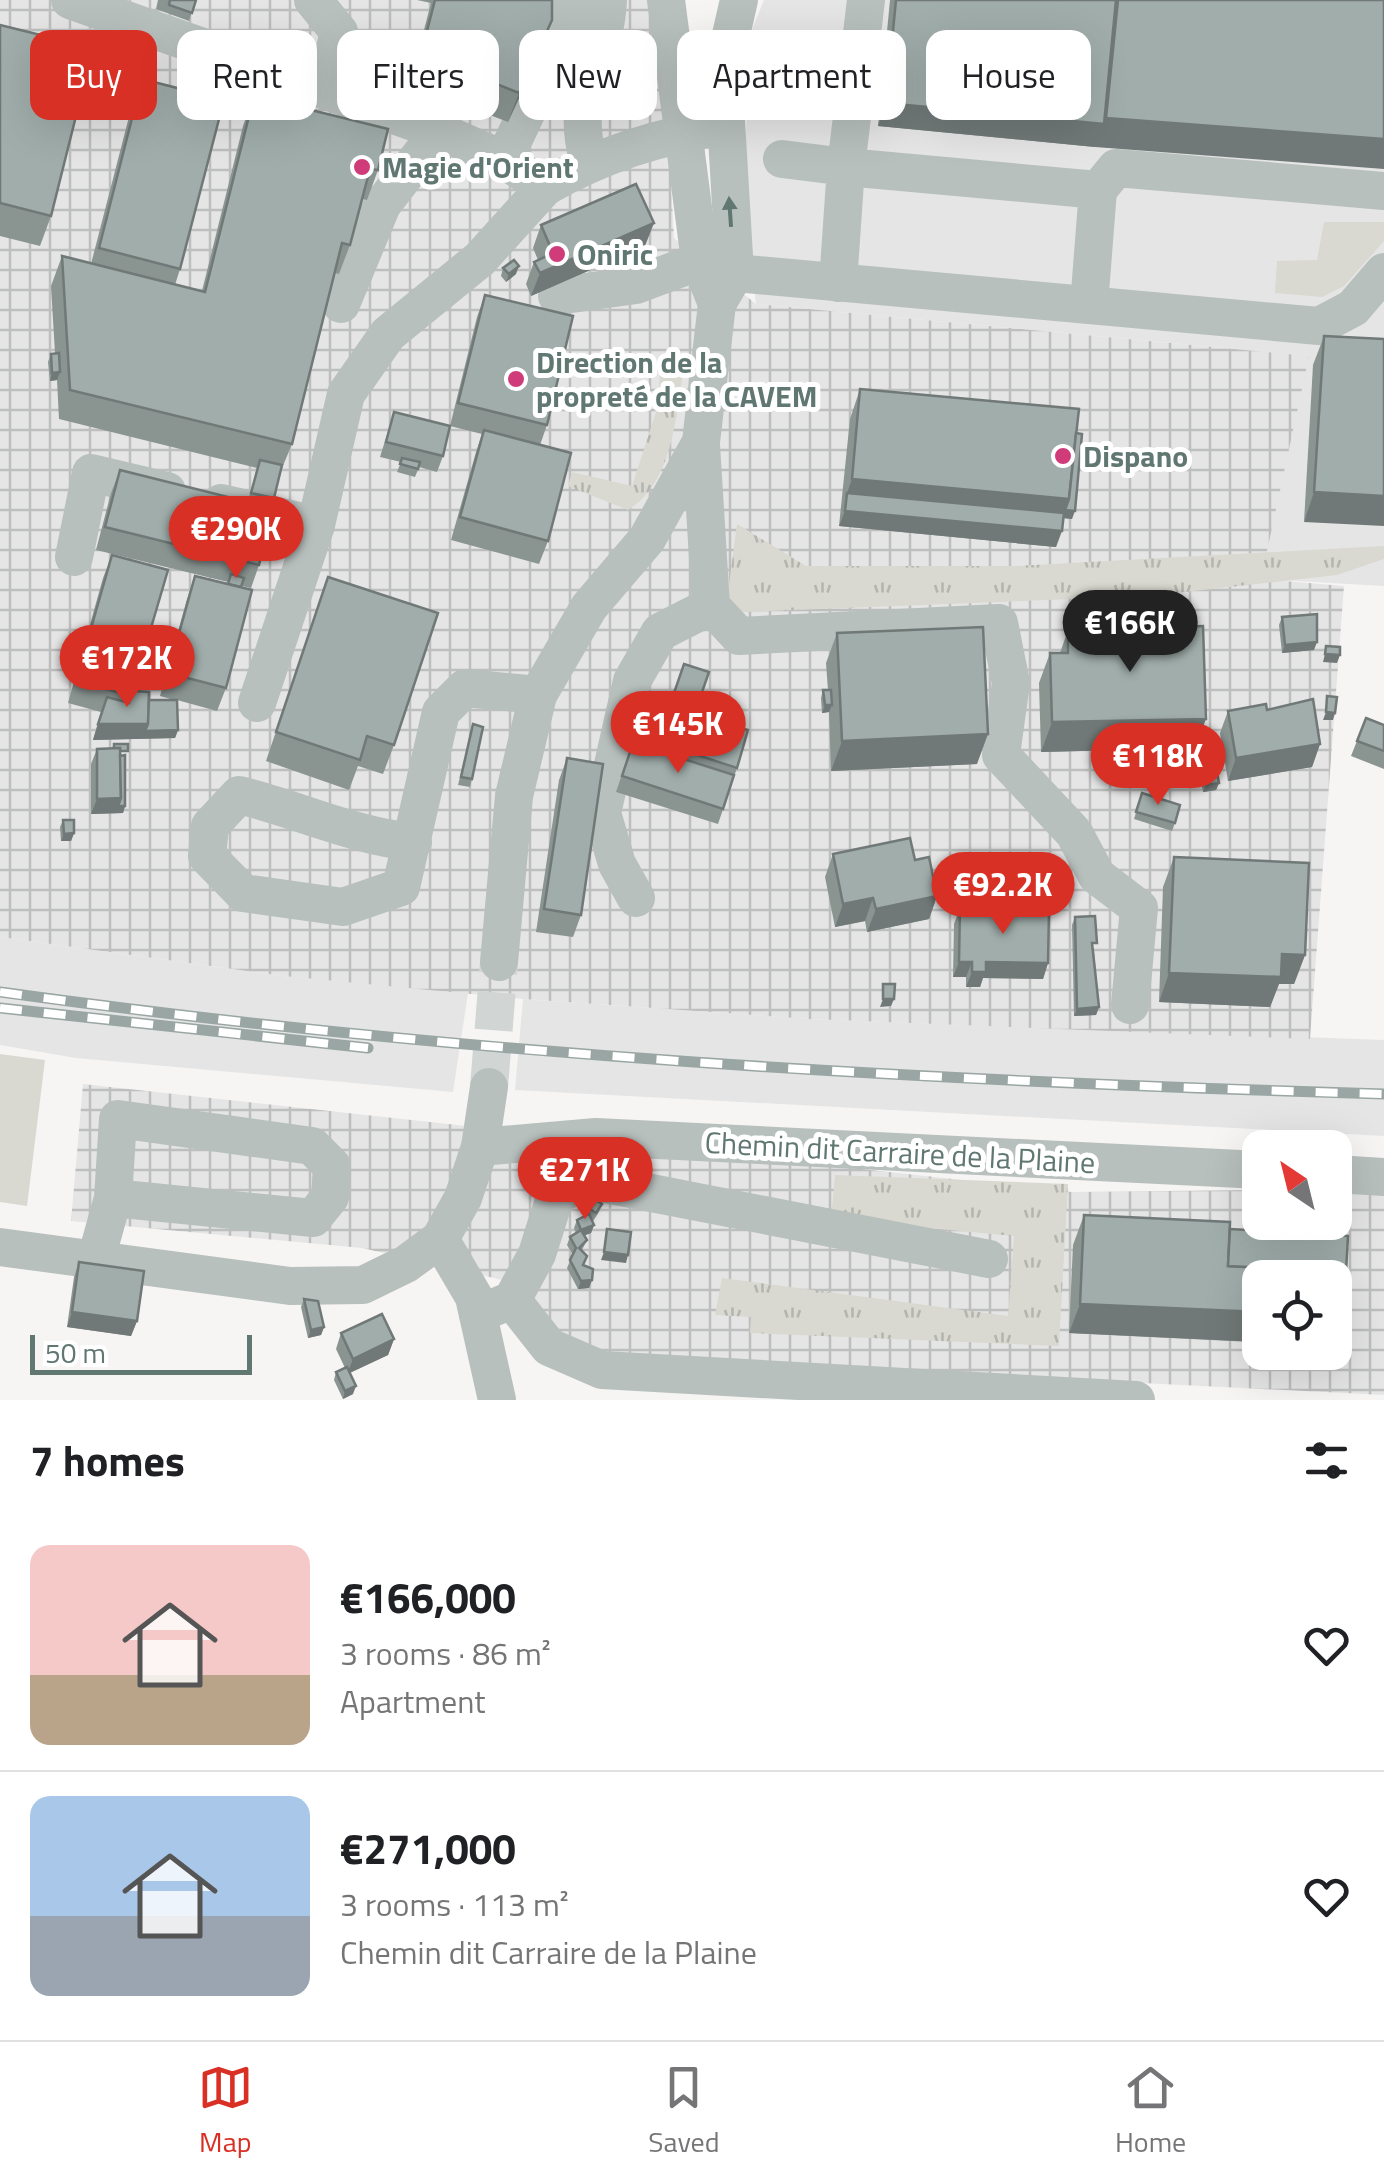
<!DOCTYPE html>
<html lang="en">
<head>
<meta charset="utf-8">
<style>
  :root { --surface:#fff; --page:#f6f6f6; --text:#202124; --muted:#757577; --line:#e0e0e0; --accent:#d93025 }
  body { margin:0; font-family:"Titillium Web",sans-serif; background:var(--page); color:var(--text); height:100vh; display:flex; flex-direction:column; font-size:38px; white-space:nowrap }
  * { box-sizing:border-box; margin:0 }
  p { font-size:32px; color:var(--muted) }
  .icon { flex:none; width:55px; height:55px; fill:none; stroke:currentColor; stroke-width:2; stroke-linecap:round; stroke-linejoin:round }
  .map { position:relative; height:1400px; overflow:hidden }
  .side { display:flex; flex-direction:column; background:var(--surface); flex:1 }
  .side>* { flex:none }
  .top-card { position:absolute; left:30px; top:30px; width:1325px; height:90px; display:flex; gap:20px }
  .needle { width:65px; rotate:325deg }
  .tools { position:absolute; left:1242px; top:1130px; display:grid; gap:20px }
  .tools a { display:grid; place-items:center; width:110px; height:110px; border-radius:20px; background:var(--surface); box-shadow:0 10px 40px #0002; font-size:50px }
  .scale { position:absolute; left:30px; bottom:25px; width:222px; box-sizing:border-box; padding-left:10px; border:5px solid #607772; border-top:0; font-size:28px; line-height:35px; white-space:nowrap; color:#607772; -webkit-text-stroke:8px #fff; paint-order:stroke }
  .price { position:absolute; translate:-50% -85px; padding:0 22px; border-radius:35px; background:var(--accent); color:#fff; font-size:32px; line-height:65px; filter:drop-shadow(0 2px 5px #0008) }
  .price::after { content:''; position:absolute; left:50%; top:60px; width:30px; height:22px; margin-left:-15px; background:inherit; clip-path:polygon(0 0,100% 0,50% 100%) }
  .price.current { background:#222; color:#fff }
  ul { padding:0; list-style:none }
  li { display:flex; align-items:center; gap:30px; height:250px; padding:0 30px }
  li+li { border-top:2px solid var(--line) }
  li span { display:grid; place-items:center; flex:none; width:280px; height:200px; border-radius:20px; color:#555 }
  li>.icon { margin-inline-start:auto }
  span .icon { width:120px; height:120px; fill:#fffc; stroke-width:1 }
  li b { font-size:42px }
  h2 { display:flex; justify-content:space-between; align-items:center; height:120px; padding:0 30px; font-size:42px }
  .chip { padding:0 35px; border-radius:20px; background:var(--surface); box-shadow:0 10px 40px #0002; font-size:35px; line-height:90px }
  .chip.current { background:var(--accent); color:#fff }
  .menu { display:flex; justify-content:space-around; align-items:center; height:140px; border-top:2px solid var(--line); background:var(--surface); font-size:28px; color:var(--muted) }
  .menu a { display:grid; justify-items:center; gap:5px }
  .menu .current { color:var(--accent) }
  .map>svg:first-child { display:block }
  .built { fill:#e5e5e5 }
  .industrial { fill:url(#industrial-grid); fill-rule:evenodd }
  .grass { fill:url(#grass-tufts) }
  .garden { fill:#d9d9d1 }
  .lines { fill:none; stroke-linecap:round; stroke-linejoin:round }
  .minor-tunnel { stroke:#d1d6d4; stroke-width:38; stroke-dasharray:38 19; stroke-linecap:butt }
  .minor { stroke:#b8c0be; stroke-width:38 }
  .rail-casing { stroke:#99a6a3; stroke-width:11 }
  .rail { stroke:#fff; stroke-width:8; stroke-dasharray:22; stroke-linecap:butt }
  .wall { fill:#8a9592 }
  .shaded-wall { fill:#707977 }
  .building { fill:#a0adaa; stroke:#707977; stroke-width:2.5 }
  .oneway { fill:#607772 }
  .poi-dot { fill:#d03b7a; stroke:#fff; stroke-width:4 }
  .labels { text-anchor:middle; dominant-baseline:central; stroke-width:10; stroke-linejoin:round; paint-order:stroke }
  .poi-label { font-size:30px; font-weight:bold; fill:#607772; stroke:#fff; text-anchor:start }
  .street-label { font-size:30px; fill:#607772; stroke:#fff }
</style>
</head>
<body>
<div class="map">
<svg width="1384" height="1400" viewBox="0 0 1384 1400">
  <defs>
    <pattern id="industrial-grid" width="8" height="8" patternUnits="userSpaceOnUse" patternTransform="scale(2.5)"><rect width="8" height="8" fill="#e5e5e5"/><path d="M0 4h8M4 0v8" fill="none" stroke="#bdbebe"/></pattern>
    <pattern id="grass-tufts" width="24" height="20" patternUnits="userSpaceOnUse" patternTransform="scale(2.5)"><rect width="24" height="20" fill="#d9d9d1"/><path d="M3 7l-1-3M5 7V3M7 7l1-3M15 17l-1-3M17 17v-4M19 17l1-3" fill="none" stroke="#b3b5ae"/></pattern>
  </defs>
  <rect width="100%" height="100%" fill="#f7f5f4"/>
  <!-- built -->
  <g class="built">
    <polygon points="764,0 1384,0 1384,586 1261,579 1308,356 756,304 744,200 749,37"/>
    <polygon points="0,937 283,976 468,993 453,1092 76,1058 0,1045"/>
    <polygon points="523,999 809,1019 1384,1040 1384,1136 515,1090"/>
  </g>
  <!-- industrial -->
  <g class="industrial">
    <polygon points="0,0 650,0 667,105 674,238 756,304 1309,356 1261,579 1344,586 1310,1039 809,1019 523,999 283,976 0,937"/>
    <path d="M83 1084 1072 1192 1260 1190V1222H1335V1189H1384V1395L577 1355 516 1283 362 1248 71 1221ZM1260 1278H1335V1352H1260Z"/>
  </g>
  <!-- grass -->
  <g class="grass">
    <path d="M667 366 684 367C676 415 673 483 628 510L568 486 572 472 632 486 658 406 660 371Z"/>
    <polygon points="737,524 806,566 1015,566 1384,546 1384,559 1337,575 1149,596 743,612 727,600"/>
    <polygon points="835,1175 1068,1184 1059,1346 750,1333 751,1317 715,1315 722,1278 1008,1316 1014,1236 831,1219"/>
  </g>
  <!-- garden -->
  <g class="garden">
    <polygon points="1324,222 1384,222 1384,241 1344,286 1322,297 1275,293 1277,261 1317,260"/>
    <polygon points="0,1054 45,1060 27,1206 0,1202"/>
  </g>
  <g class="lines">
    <!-- minor-tunnel -->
    <polyline class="minor-tunnel" points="489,1087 499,962"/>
    <!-- minor -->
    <g class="minor">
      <path d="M70 0 439 131 504 160 545 187C601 155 660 135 725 127"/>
      <polyline points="313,0 339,32 325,90"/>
      <polyline points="666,0 700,261 717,304"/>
      <polyline points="866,0 846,167 1098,190 1089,305"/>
      <polyline points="782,159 846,167 838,283"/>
      <polyline points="504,160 574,12 570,0"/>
      <path d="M589 162C568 92 605 65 608 0"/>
      <polyline points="1098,190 1116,168 1384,191"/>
      <polyline points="735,273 1319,326 1353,308 1384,272"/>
      <polyline points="557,296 636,285 700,261"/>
      <polyline points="341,304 382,205 439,131"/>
      <polyline points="701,445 711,606 739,636 999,623 1011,683 1001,755 1074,833 1097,876 1139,908 1130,1005"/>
      <polyline points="221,503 316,525"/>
      <polyline points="74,557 91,473 167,491"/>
      <polyline points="257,703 316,525 346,394 388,334 480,259 545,187"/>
      <path d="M413 842C353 836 297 809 239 795L210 826 207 856 243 893 343 907 401 887 441 712 465 688 538 695"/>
      <polyline points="636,898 617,864 602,813 632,681 660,632 711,606"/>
      <polyline points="499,962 514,796 538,695 589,607 647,539 701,442 717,304 735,273 723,70 739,0"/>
      <polyline points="480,1147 596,1137 1260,1170"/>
      <polyline points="1335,1174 1384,1177"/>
      <polyline points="440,1239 474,1297 497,1400"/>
      <polyline points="0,1247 290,1286 363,1285 406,1264 440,1239 463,1198 480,1147 489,1087"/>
      <polyline points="96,1259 113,1198 313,1218 330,1197 332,1166 312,1146 118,1119 113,1198"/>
      <polyline points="512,1300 549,1347 602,1370 1136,1400"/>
      <polyline points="478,1314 512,1300 537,1254 555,1197 585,1180 989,1259"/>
    </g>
    <defs>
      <g id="rail">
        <path d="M0 992C458 1055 922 1081 1384 1094"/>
        <polyline points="0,1008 368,1048"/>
      </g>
    </defs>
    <!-- rail casing -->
    <use href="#rail" class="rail-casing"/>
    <!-- rail -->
    <use href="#rail" class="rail"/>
  </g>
  <!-- wall -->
  <g class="wall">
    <polygon points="158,0 196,0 189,21 156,9"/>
    <polygon points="417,0 552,0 552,20 541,50 508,122 410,84 431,3"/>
    <polygon points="890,0 1384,0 1095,147 878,126"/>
    <polygon points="0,25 51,216 40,246 0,236"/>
    <polygon points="142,79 180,269 175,285 202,291 243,126 248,112 246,112 252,92 257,97 378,170 367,200 362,199 350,245 339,274 335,273 292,444 280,473 271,506 248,501 257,468 59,419 57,380 50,381 48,362 51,354 55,353 51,286 62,256 91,264 131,109"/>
    <polygon points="541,225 645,246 531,296 526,284 534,262 538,260 533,248"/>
    <polygon points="503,268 516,274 506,282 501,276"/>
    <polygon points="485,295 547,425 540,445 548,541 539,564 451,540 476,452 482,434 450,426 477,317"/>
    <polygon points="1324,336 1384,339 1304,522 1313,365"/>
    <polygon points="860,389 1076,433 1072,519 1063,518 1056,547 839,526 850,419"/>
    <polygon points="394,412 443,456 437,472 419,467 415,477 397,472 401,462 380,457"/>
    <polygon points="120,470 259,565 251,588 242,586 226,688 217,711 177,700 178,730 175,738 93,740 101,712 68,703 103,578 112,555 132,695 149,700 174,700 160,696 187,599 195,576 228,584 228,582 96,550 111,493"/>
    <polygon points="328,577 394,745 383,774 358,766 349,790 266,761"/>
    <polygon points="1282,617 1314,650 1282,653 1279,625"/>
    <polygon points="1068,630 1195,748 1041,752 1039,683 1050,653 1060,653"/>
    <polygon points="837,633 977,764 831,771 829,712 822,713 821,698 823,690 828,690 826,663"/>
    <polygon points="684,664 693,718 737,768 718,824 616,792 650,692 671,699"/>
    <polygon points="1267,710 1320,744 1312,767 1228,781 1220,733 1228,711"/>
    <polygon points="1366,718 1384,725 1384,769 1351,756"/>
    <polygon points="473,724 472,779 470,787 458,785"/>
    <polygon points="114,744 125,759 125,806 123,813 91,814 91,764 97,749 112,748"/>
    <polygon points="567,758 581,915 573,937 536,932 559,780"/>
    <polygon points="1204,774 1219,783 1216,790 1203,792 1201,781"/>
    <polygon points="1142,793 1175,823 1172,831 1134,819"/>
    <polygon points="63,820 74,833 71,841 61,841 60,827"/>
    <polygon points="833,854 915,860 937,896 929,919 867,932 865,921 835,927 825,877"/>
    <polygon points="1174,857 1305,955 1294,984 1279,984 1270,1007 1159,1002 1163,887"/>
    <polygon points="960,908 1048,963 1043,979 983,978 980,987 966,987 966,977 953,977 954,924"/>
    <polygon points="1075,917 1094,951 1099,1007 1096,1015 1074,1016 1072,925"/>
    <polygon points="602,1204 599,1212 593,1221 592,1220 594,1225 591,1233 584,1235 587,1240 582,1250 584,1265 592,1280 589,1288 578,1289 567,1268 573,1255 567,1245 570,1237 576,1233 574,1228 577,1220 586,1216 584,1215 587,1207"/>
    <polygon points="1084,1215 1230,1229 1346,1272 1335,1346 1069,1333 1073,1245"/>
    <polygon points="79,1262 137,1321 131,1336 67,1327 74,1277"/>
    <polygon points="304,1299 324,1327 321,1335 308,1338 301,1307"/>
    <polygon points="341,1333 394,1339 388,1355 350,1373 353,1394 343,1399 334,1380 336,1372 345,1368 336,1349"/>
  </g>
  <!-- shaded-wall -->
  <g class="shaded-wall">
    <polygon points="552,20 541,50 508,122 519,93"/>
    <polygon points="886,103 1104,124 1106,118 1384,139 1384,169 1095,147 878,126"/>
    <polygon points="654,223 645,246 531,296 540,273"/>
    <polygon points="519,266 516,274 506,282 509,274"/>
    <polygon points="60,372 57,380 50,381 52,373"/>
    <polygon points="852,479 1069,499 1075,511 1072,519 847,493"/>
    <polygon points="1314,492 1384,496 1384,526 1304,522"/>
    <polygon points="845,511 1062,531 1056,547 839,526"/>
    <polygon points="1317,642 1314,650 1282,653 1285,645"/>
    <polygon points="1325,654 1340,655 1337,663 1323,662"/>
    <polygon points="825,705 832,705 829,712 822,713"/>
    <polygon points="1326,712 1335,713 1333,720 1323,720"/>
    <polygon points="1206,719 1195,748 1041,752 1052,722"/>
    <polygon points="98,724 148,724 178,730 175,738 93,740"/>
    <polygon points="988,734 977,764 831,771 842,741"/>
    <polygon points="1320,744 1312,767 1228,781 1236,758"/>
    <polygon points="1219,783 1216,790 1203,792 1206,785"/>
    <polygon points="121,798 125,806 123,813 91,814 97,799"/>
    <polygon points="74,833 71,841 61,841 64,834"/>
    <polygon points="937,896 929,919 867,932 876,909"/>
    <polygon points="873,898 865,921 835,927 843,904"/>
    <polygon points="1282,954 1305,955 1294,984 1279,984 1270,1007 1159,1002 1169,973"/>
    <polygon points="959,962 972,962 966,977 953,977"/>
    <polygon points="986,962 1048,963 1043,979 983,978 980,987 966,987 972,972"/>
    <polygon points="883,999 894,999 891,1006 880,1007"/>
    <polygon points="1099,1007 1096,1015 1074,1016 1077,1009"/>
    <polygon points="594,1225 591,1233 578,1238 581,1230"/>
    <polygon points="604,1252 628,1255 626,1263 601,1260"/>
    <polygon points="592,1280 589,1288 578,1289 581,1281"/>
    <polygon points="1080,1304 1260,1312 1260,1342 1069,1333"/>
    <polygon points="72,1312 137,1321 131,1336 67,1327"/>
    <polygon points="1335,1316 1346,1316 1335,1346"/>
    <polygon points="324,1327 321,1335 308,1338 311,1330"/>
    <polygon points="394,1339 388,1355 347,1374 353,1359"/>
    <polygon points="356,1386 353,1394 343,1399 345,1391"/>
  </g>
  <!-- building -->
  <g class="building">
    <polygon points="170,0 196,0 192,13 169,5"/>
    <polygon points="435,0 552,0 552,20 519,93 421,54"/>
    <polygon points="896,0 1116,0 1104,124 886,103"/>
    <polygon points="1118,0 1384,0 1384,139 1106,118"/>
    <polygon points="0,25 93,48 51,216 0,203"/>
    <polygon points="142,79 224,100 180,269 99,248"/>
    <polygon points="252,92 258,92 257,97 254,96 251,104 249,104"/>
    <polygon points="254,96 388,129 378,170 370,169 350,245 342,243 292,444 70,390 62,256 205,292"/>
    <polygon points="636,184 654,223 540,273 534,262 553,253 541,225"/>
    <polygon points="514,260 519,266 509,274 503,268"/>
    <polygon points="485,295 573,316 547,425 458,403"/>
    <polygon points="1324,336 1384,339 1384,496 1314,492"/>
    <polygon points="59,353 60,372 52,373 51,354"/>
    <polygon points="860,389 1079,409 1069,499 852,479"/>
    <polygon points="394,412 450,426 443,456 386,442"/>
    <polygon points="484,430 571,453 548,541 460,517"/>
    <polygon points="1076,433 1082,434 1075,511 1065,510 1069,499"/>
    <polygon points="402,458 420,462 418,469 400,464"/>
    <polygon points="260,460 282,465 274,498 251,493"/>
    <polygon points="120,470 272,508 259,565 105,527"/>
    <polygon points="847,493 1064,513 1062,531 845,511"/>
    <polygon points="112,555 168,570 131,696 76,681"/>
    <polygon points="231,574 244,578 241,587 228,584"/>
    <polygon points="195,576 252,590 226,688 168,673"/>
    <polygon points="328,577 438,613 394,745 367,736 360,760 276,732"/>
    <polygon points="1317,614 1317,642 1285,645 1282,617"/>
    <polygon points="1203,626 1206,719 1052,722 1050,653 1068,653 1068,630"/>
    <polygon points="983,627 988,734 842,741 837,633"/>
    <polygon points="1326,646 1340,647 1340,655 1325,654"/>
    <polygon points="684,664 709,672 693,718 748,730 737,768 636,735 650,692 672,699"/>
    <polygon points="823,690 831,690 832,705 825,705"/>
    <polygon points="133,691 149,692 148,724 98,724 107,697 129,703"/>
    <polygon points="1327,696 1337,697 1335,713 1326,712"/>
    <polygon points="1313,699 1320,744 1236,758 1228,711 1266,704 1267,710"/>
    <polygon points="149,700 177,700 178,730 145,731 148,724"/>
    <polygon points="1366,718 1384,725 1384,751 1357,741"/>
    <polygon points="473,724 483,727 472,779 461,777"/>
    <polygon points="633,743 734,775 723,809 622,776"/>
    <polygon points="114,744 128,744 128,751 120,751 120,748 114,748"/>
    <polygon points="120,748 121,798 97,799 97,749"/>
    <polygon points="125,755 125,806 118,806 121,798 120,756"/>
    <polygon points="567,758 603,764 581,915 544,909"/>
    <polygon points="1217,772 1219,783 1206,785 1204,774"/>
    <polygon points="1142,793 1180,805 1175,823 1136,812"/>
    <polygon points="63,820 74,820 74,833 64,834"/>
    <polygon points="910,838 915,860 929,857 937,896 876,909 873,898 843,904 833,854"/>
    <polygon points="1174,857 1309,863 1305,955 1282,954 1281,977 1169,973"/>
    <polygon points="960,908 1049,910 1048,963 986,962 986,972 972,972 972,962 959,962"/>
    <polygon points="1095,916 1097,943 1092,943 1099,1007 1077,1009 1075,917"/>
    <polygon points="883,984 895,984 894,999 883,999"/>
    <polygon points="593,1198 602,1204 596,1213 587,1207"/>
    <polygon points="589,1214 594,1225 581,1230 577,1220"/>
    <polygon points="1084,1215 1230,1222 1228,1266 1348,1272 1346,1316 1335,1316 1335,1278 1260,1278 1260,1312 1080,1304"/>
    <polygon points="607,1229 631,1232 628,1255 604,1252"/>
    <polygon points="1230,1229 1348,1236 1346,1272 1228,1266"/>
    <polygon points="581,1230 587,1240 579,1248 587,1256 583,1265 593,1269 592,1280 581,1281 570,1260 576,1248 570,1237"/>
    <polygon points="79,1262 144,1271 137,1321 72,1312"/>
    <polygon points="304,1299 318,1301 324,1327 311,1330"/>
    <polygon points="382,1314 394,1339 353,1359 341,1333"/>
    <polygon points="347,1367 356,1386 345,1391 336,1372"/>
  </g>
  <!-- one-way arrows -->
  <defs><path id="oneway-solid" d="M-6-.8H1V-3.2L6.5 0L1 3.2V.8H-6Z" transform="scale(2.5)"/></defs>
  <use class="oneway" href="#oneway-solid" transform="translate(730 212) rotate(-94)"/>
  <!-- markers -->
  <g class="poi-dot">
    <circle cx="362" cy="167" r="10"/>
    <circle cx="557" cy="254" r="10"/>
    <circle cx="516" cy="379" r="10"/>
    <circle cx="1063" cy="456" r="10"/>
  </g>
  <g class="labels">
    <!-- poi labels -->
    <g class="poi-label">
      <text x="382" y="167">Magie d'Orient</text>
      <text x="577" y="254">Oniric</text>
      <text x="536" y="362">Direction de la<tspan x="536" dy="34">propreté de la CAVEM</tspan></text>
      <text x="1083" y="456">Dispano</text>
    </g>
    <!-- street labels -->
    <g class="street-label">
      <text transform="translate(900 1152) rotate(3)">Chemin dit Carraire de la Plaine</text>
    </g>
  </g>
</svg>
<div class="tools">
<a><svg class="needle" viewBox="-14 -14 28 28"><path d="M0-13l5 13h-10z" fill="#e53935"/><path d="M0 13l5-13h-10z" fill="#757577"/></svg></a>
<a><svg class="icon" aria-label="locate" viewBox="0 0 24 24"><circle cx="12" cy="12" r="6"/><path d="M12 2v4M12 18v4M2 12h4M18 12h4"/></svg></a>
</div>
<div class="scale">50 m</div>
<b class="price" style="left:236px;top:581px">€290K</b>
<b class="price current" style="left:1130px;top:675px">€166K</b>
<b class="price" style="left:127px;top:710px">€172K</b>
<b class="price" style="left:678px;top:776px">€145K</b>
<b class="price" style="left:1158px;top:808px">€118K</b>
<b class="price" style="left:1003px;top:937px">€92.2K</b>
<b class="price" style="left:585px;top:1222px">€271K</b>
<div class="top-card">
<a class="chip current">Buy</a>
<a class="chip">Rent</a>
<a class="chip">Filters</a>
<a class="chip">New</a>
<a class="chip">Apartment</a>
<a class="chip">House</a>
</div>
</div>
<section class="side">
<h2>7 homes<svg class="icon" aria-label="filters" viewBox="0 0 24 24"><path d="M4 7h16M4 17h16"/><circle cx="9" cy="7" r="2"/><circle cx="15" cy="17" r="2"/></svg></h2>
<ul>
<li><span style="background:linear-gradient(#f6c9c9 65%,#b9a48a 0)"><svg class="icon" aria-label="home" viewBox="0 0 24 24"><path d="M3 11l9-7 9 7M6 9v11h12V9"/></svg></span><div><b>€166,000</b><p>3 rooms · 86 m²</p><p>Apartment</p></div><svg class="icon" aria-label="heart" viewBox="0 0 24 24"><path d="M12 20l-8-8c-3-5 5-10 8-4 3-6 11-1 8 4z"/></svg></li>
<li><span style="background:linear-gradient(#a9c7e8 60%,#9aa5b1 0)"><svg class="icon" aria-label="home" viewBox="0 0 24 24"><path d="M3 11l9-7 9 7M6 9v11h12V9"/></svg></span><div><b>€271,000</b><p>3 rooms · 113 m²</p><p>Chemin dit Carraire de la Plaine</p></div><svg class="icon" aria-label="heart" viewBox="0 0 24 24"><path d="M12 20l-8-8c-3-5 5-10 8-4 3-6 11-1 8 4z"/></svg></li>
</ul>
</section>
<nav class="menu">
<a class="current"><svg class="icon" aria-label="map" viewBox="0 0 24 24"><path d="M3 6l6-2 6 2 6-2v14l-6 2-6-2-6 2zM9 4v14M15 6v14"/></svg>Map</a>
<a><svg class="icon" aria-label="saved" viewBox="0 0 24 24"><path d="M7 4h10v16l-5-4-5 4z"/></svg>Saved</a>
<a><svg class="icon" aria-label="home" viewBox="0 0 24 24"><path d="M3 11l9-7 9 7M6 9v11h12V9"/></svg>Home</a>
</nav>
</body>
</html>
